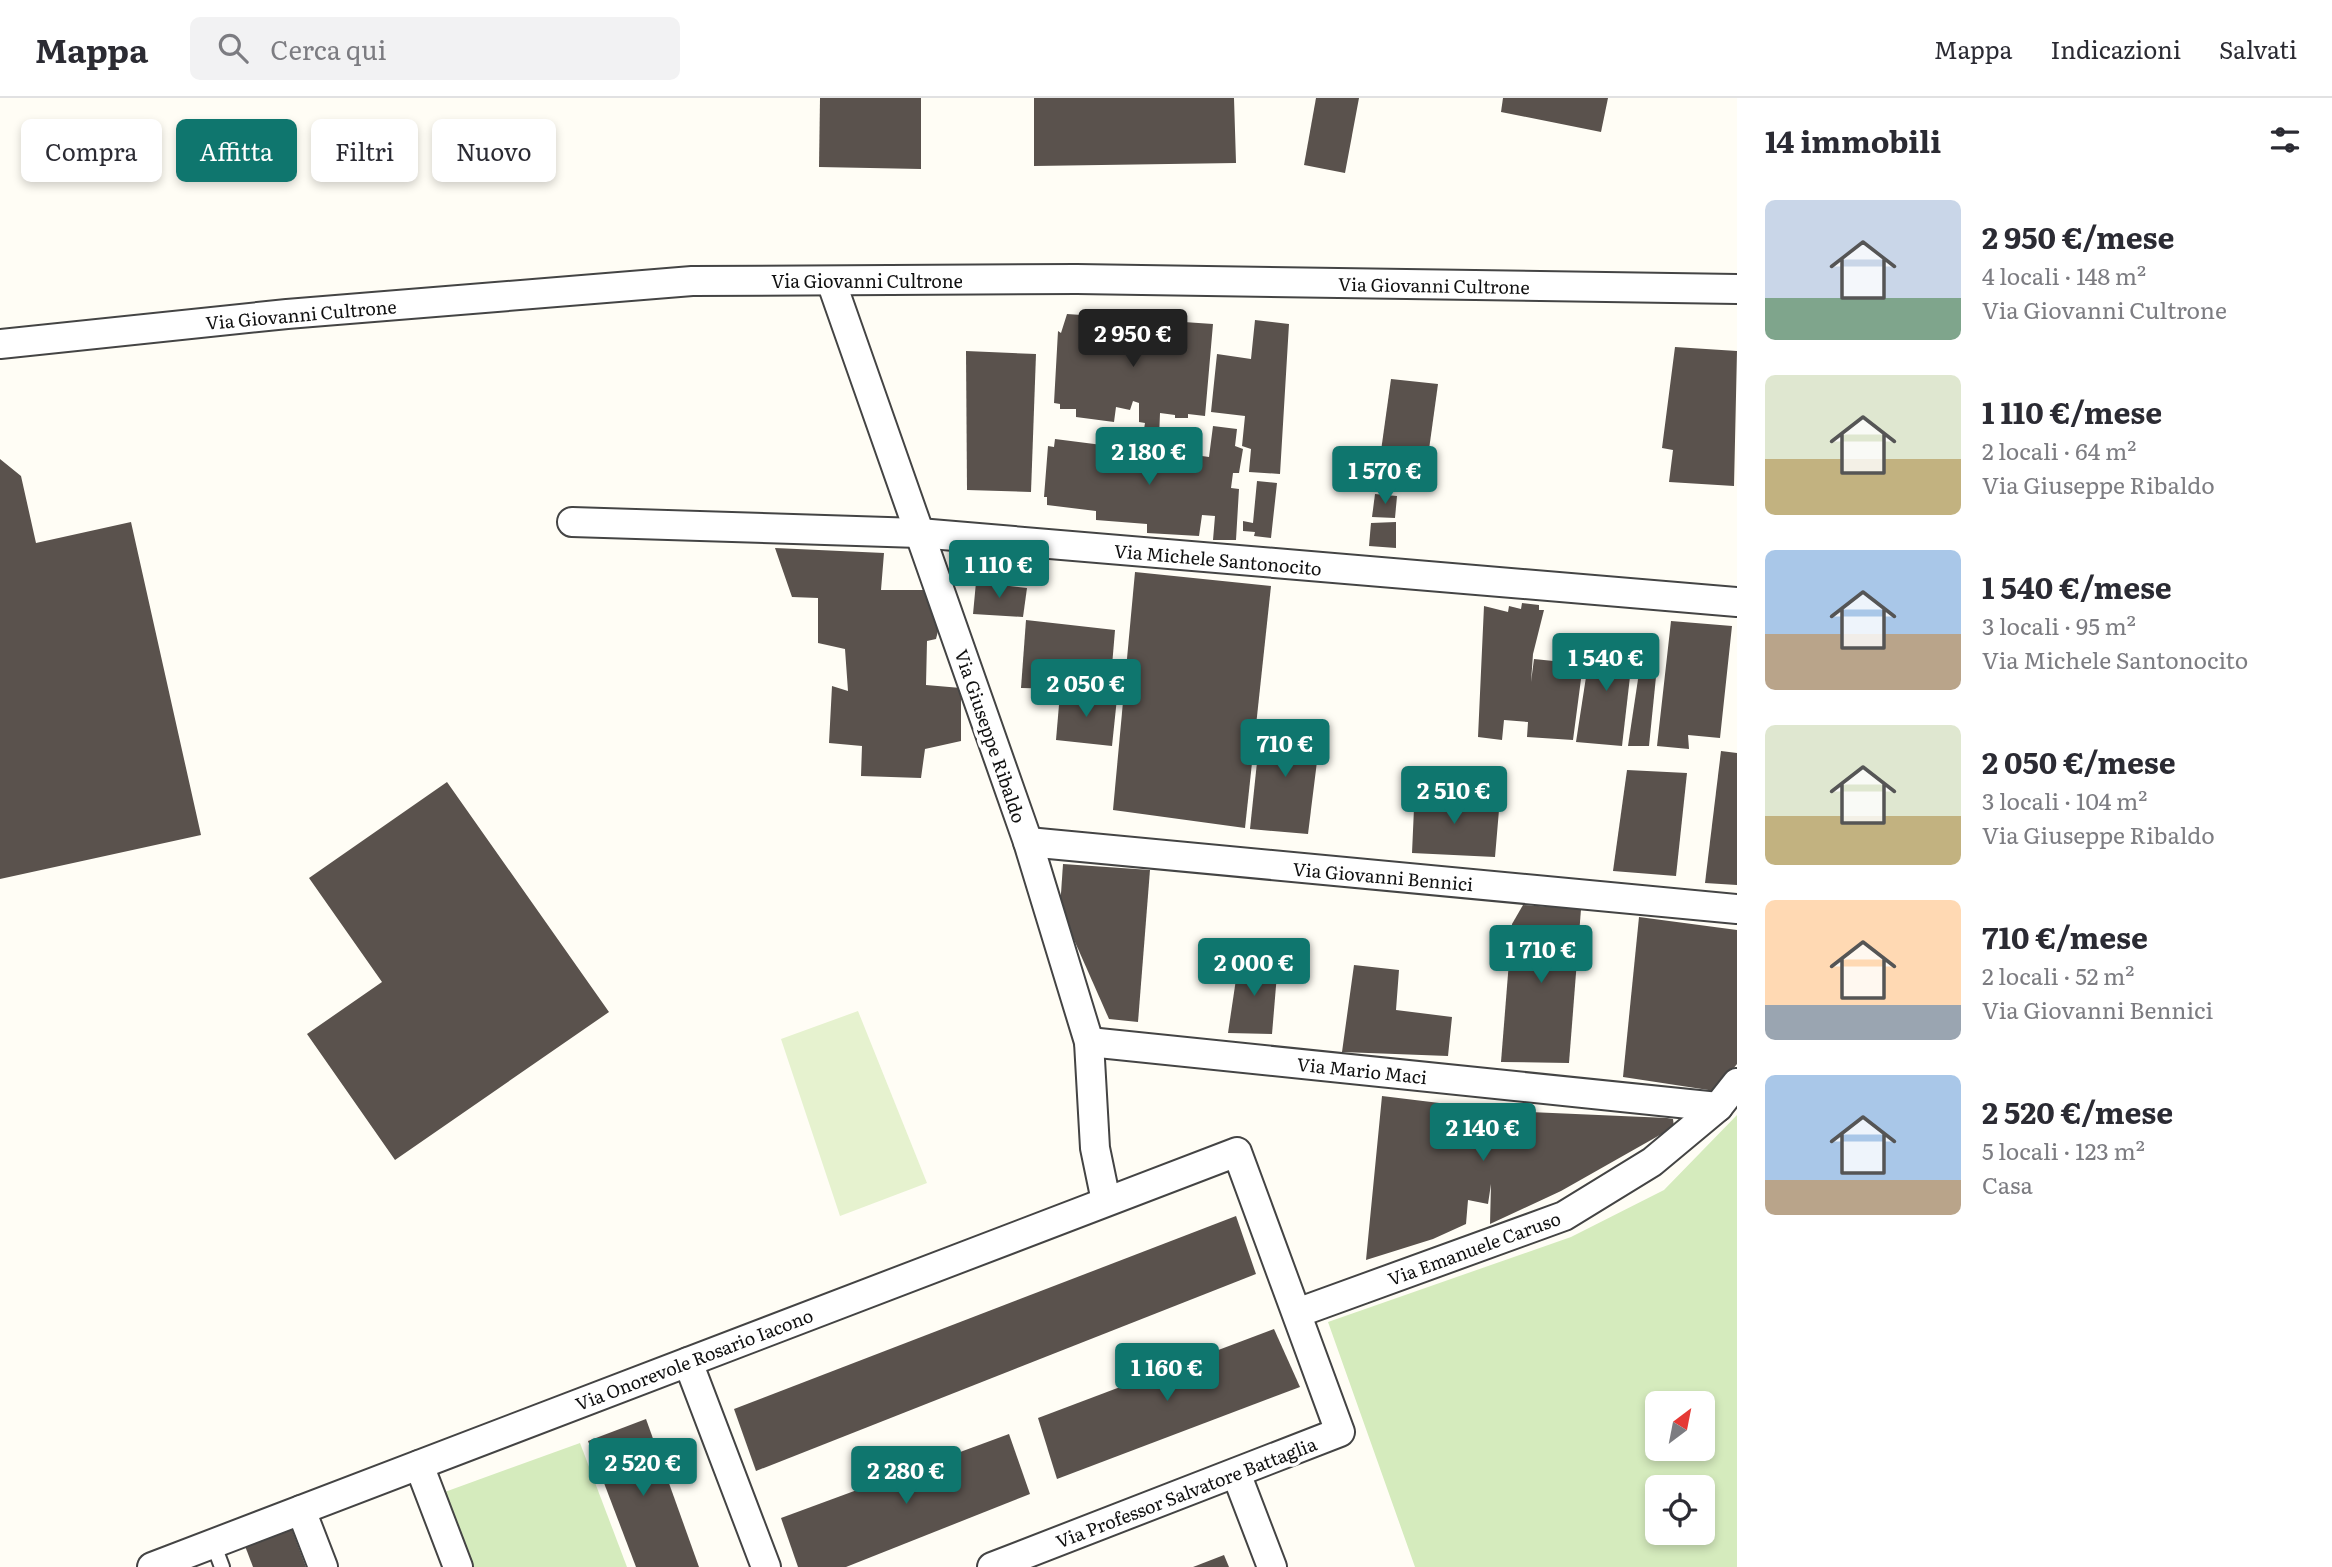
<!DOCTYPE html>
<html lang="it">
<head>
<meta charset="utf-8">
<style>
  :root { --surface:#fff; --page:#f2f2f3; --text:#2b2b33; --muted:#7c7c81; --line:#e1e1e2; --accent:#0f766e }
  body { margin:0; font-family:Literata,serif; background:var(--page); color:var(--text); height:100vh; display:flex; flex-direction:column; font-size:26px; white-space:nowrap }
  * { box-sizing:border-box; margin:0 }
  p { font-size:23px; color:var(--muted) }
  .icon { flex:none; width:38px; height:38px; fill:none; stroke:currentColor; stroke-width:2; stroke-linecap:round; stroke-linejoin:round }
  .map { position:relative; flex:1; overflow:hidden }
  .side { display:flex; flex-direction:column; background:var(--surface); width:595px }
  .side>* { flex:none }
  .hud { position:absolute; left:21px; top:21px; width:665px; height:63px; display:flex; gap:14px }
  .needle { width:46px; rotate:32deg }
  .tools { position:absolute; left:1645px; top:1293px; display:grid; gap:14px }
  .tools a { display:grid; place-items:center; width:70px; height:70px; border-radius:10px; background:var(--surface); box-shadow:0 4px 10px #0003; font-size:35px }
  .price { position:absolute; translate:-50% -60px; padding:0 16px; border-radius:7px; background:var(--accent); color:#fff; font-size:23px; line-height:46px; filter:drop-shadow(0 2px 4px #0008) }
  .price::after { content:''; position:absolute; left:50%; top:42px; width:21px; height:16px; margin-left:-10px; background:inherit; clip-path:polygon(0 0,100% 0,50% 100%) }
  .price.selected { background:#222; color:#fff }
  ul { padding:0; list-style:none }
  li { display:flex; align-items:center; gap:21px; height:175px; padding:0 28px }
  li span { display:grid; place-items:center; flex:none; width:196px; height:140px; border-radius:10px; color:#555 }
  li>.icon { margin-inline-start:auto }
  span .icon { width:84px; height:84px; fill:#fffc; stroke-width:1 }
  li b { font-size:30px }
  h2 { display:flex; justify-content:space-between; align-items:center; height:84px; padding:0 28px; font-size:30px }
  .pill { padding:0 24px; border-radius:10px; background:var(--surface); box-shadow:0 4px 10px #0003; font-size:24px; line-height:63px }
  .pill.selected { background:var(--accent); color:#fff }
  header { display:flex; align-items:center; gap:42px; box-sizing:border-box; height:98px; padding:0 35px; background:var(--surface); border-bottom:2px solid var(--line) }
  header strong { font-size:33px }
  nav { display:flex; gap:38px; margin-inline-start:auto; font-size:24px }
  .search { width:490px; height:63px; background:var(--page); display:flex; align-items:center; gap:18px; box-sizing:border-box; padding:0 24px; border-radius:10px; color:var(--muted); font-size:26px }
  main { display:flex; flex:1; min-height:0 }
  .map>svg:first-child { display:block }
  .green { fill:#d5ebbd; fill-rule:evenodd }
  .pitch { fill:#e6f2cf }
  .building { fill:#5a524d }
  .lines { fill:none; stroke-linecap:round; stroke-linejoin:round }
  .service-casing { stroke:#444; stroke-width:18 }
  .minor-casing { stroke:#444; stroke-width:32 }
  .service { stroke:#fff; stroke-width:14 }
  .minor { stroke:#fff; stroke-width:28 }
  .labels { text-anchor:middle; dominant-baseline:central; stroke-width:7; stroke-linejoin:round; paint-order:stroke }
  .street-label { font-size:18px; fill:#111; stroke:#fff }
</style>
</head>
<body>
<header>
<strong>Mappa</strong>
<div class="search"><svg class="icon" aria-label="search" viewBox="0 0 24 24"><circle cx="10" cy="10" r="6"/><path d="M15 15l6 6"/></svg>Cerca qui</div>
<nav><a>Mappa</a><a>Indicazioni</a><a>Salvati</a></nav>
</header>
<main>
<div class="map">
<svg width="1737" height="1469" viewBox="0 0 1737 1469">
  <rect width="100%" height="100%" fill="#fffdf5"/>
  <!-- green -->
  <g class="green">
    <path d="M1737 1017V1469H1415L1328 1224 1571 1139 1664 1092ZM1657 1306H1703V1351H1657ZM1657 1390H1703V1435H1657Z"/>
    <polygon points="580,1345 627,1469 470,1469 442,1395"/>
  </g>
  <!-- pitch -->
  <polygon class="pitch" points="858,913 927,1085 840,1118 781,941"/>
  <!-- building -->
  <g class="building">
    <polygon points="820,0 921,0 921,71 819,69"/>
    <polygon points="1034,0 1234,0 1236,65 1034,68"/>
    <polygon points="1316,0 1359,0 1345,75 1304,67"/>
    <polygon points="1503,0 1608,0 1601,34 1501,14"/>
    <polygon points="1067,216 1213,226 1205,318 1188,316 1188,320 1175,320 1175,317 1160,315 1159,341 1147,340 1147,348 1136,347 1137,330 1144,331 1145,325 1139,324 1139,305 1133,303 1130,312 1116,309 1114,324 1076,319 1076,311 1060,311 1060,306 1054,305 1058,233 1061,235"/>
    <polygon points="1255,222 1289,226 1280,376 1249,374 1251,351 1242,348 1245,318 1211,314 1217,256 1251,261"/>
    <polygon points="1675,249 1737,253 1734,388 1669,384 1673,352 1662,350"/>
    <polygon points="966,253 1036,256 1031,394 967,392"/>
    <polygon points="1391,281 1438,286 1427,366 1380,360"/>
    <polygon points="1213,328 1237,331 1235,348 1243,351 1239,375 1233,375 1231,390 1239,391 1236,442 1213,442 1215,418 1202,417 1199,438 1147,435 1147,426 1096,422 1096,413 1047,407 1047,399 1044,399 1048,348 1054,349 1055,341 1110,348 1108,364 1151,368 1153,360 1200,366 1202,358 1209,359"/>
    <polygon points="0,361 21,378 36,445 131,424 201,737 0,781"/>
    <polygon points="1257,383 1277,385 1271,440 1254,438 1255,434 1243,433 1243,423 1253,425"/>
    <polygon points="1375,396 1397,398 1395,420 1372,419"/>
    <polygon points="1396,424 1396,450 1369,448 1371,425"/>
    <polygon points="775,450 884,455 881,492 928,492 939,529 936,541 927,543 926,587 961,590 961,643 925,651 921,680 861,678 862,648 829,645 832,588 848,593 845,551 818,545 818,500 792,499"/>
    <polygon points="1135,474 1271,488 1245,730 1113,712"/>
    <polygon points="976,484 1027,490 1023,519 973,516"/>
    <polygon points="1522,505 1539,507 1539,512 1544,512 1533,556 1531,584 1534,561 1583,566 1573,642 1527,639 1528,624 1504,622 1502,642 1478,639 1484,508 1508,514 1509,508 1521,511"/>
    <polygon points="1026,522 1115,532 1110,592 1021,590"/>
    <polygon points="1671,523 1732,528 1720,640 1688,637 1689,651 1657,648"/>
    <polygon points="1592,540 1634,544 1622,648 1576,644"/>
    <polygon points="1643,548 1659,549 1649,648 1628,648"/>
    <polygon points="1060,595 1117,600 1112,648 1056,642"/>
    <polygon points="1261,626 1321,631 1308,736 1250,731"/>
    <polygon points="1721,653 1737,655 1737,787 1705,785"/>
    <polygon points="1627,672 1687,675 1676,778 1613,773"/>
    <polygon points="447,684 609,914 395,1062 307,936 382,884 309,780"/>
    <polygon points="1444,687 1466,690 1465,708 1499,712 1495,759 1412,755 1414,710 1425,711 1426,695 1442,696"/>
    <polygon points="1063,766 1150,772 1138,924 1109,921 1060,810"/>
    <polygon points="1523,807 1581,811 1569,965 1501,964 1512,826"/>
    <polygon points="1639,819 1737,832 1737,966 1715,993 1623,979"/>
    <polygon points="1239,861 1278,864 1272,936 1228,935"/>
    <polygon points="1354,867 1399,872 1396,912 1452,919 1448,958 1342,954"/>
    <polygon points="1382,998 1505,1013 1667,1020 1673,1021 1674,1029 1561,1093 1490,1126 1491,1086 1488,1106 1468,1102 1466,1126 1433,1141 1366,1162"/>
    <polygon points="1236,1118 1256,1176 756,1373 734,1311"/>
    <polygon points="1274,1231 1300,1289 1057,1381 1038,1320"/>
    <polygon points="646,1321 699,1469 636,1469 588,1343"/>
    <polygon points="1009,1336 1030,1396 846,1469 798,1469 781,1420"/>
    <polygon points="291,1429 306,1469 253,1469 245,1448"/>
    <polygon points="1224,1457 1229,1469 1193,1469"/>
  </g>
  <g class="lines">
    <defs>
      <polyline id="service" points="213,1445 222,1469"/>
      <g id="minor">
        <polyline points="831,183 1028,744 1089,944 1095,1050 1106,1103"/>
        <polyline points="0,246 287,216 692,183 1077,181 1737,191"/>
        <polyline points="572,424 919,435 1737,504"/>
        <polyline points="1028,744 1737,811"/>
        <polyline points="1089,944 1718,1009"/>
        <polyline points="1297,1215 1564,1118 1652,1064 1718,1009 1737,985"/>
        <polyline points="688,1264 766,1469"/>
        <polyline points="419,1367 458,1469"/>
        <polyline points="1236,1375 1272,1469"/>
        <polyline points="301,1412 323,1469"/>
        <polyline points="152,1469 1237,1054 1340,1334 992,1469"/>
      </g>
    </defs>
    <!-- service casing -->
    <use href="#service" class="service-casing"/>
    <!-- minor casing -->
    <use href="#minor" class="minor-casing"/>
    <!-- service -->
    <use href="#service" class="service"/>
    <!-- minor -->
    <use href="#minor" class="minor"/>
  </g>
  <g class="labels">
    <!-- street labels -->
    <g class="street-label">
      <text x="867" y="182">Via Giovanni Cultrone</text>
      <text transform="translate(1434 187) rotate(1)">Via Giovanni Cultrone</text>
      <text transform="translate(301 216) rotate(-5)">Via Giovanni Cultrone</text>
      <text transform="translate(1218 461) rotate(5)">Via Michele Santonocito</text>
      <text transform="translate(991 638) rotate(71)">Via Giuseppe Ribaldo</text>
      <text transform="translate(1383 778) rotate(5)">Via Giovanni Bennici</text>
      <text transform="translate(1362 972) rotate(6)">Via Mario Maci</text>
      <text transform="translate(1474 1150) rotate(-20)">Via Emanuele Caruso</text>
      <text transform="translate(694 1261) rotate(-21)">Via Onorevole Rosario Iacono</text>
      <text transform="translate(1186 1394) rotate(-21)">Via Professor Salvatore Battaglia</text>
    </g>
  </g>
</svg>
<div class="tools">
<a><svg class="needle" viewBox="-14 -14 28 28"><path d="M0-13l5 13h-10z" fill="#e53935"/><path d="M0 13l5-13h-10z" fill="#7c7c81"/></svg></a>
<a><svg class="icon" aria-label="locate" viewBox="0 0 24 24"><circle cx="12" cy="12" r="6"/><path d="M12 2v4M12 18v4M2 12h4M18 12h4"/></svg></a>
</div>
<b class="price selected" style="left:1133px;top:271px">2 950 €</b>
<b class="price" style="left:1149px;top:389px">2 180 €</b>
<b class="price" style="left:1385px;top:408px">1 570 €</b>
<b class="price" style="left:999px;top:502px">1 110 €</b>
<b class="price" style="left:1606px;top:595px">1 540 €</b>
<b class="price" style="left:1086px;top:621px">2 050 €</b>
<b class="price" style="left:1285px;top:681px">710 €</b>
<b class="price" style="left:1454px;top:728px">2 510 €</b>
<b class="price" style="left:1541px;top:887px">1 710 €</b>
<b class="price" style="left:1254px;top:900px">2 000 €</b>
<b class="price" style="left:1483px;top:1065px">2 140 €</b>
<b class="price" style="left:1167px;top:1305px">1 160 €</b>
<b class="price" style="left:643px;top:1400px">2 520 €</b>
<b class="price" style="left:906px;top:1408px">2 280 €</b>
<div class="hud">
<a class="pill">Compra</a>
<a class="pill selected">Affitta</a>
<a class="pill">Filtri</a>
<a class="pill">Nuovo</a>
</div>
</div>
<section class="side">
<h2>14 immobili<svg class="icon" aria-label="filters" viewBox="0 0 24 24"><path d="M4 7h16M4 17h16"/><circle cx="9" cy="7" r="2"/><circle cx="15" cy="17" r="2"/></svg></h2>
<ul>
<li><span style="background:linear-gradient(#c9d6e8 70%,#7fa58c 0)"><svg class="icon" aria-label="home" viewBox="0 0 24 24"><path d="M3 11l9-7 9 7M6 9v11h12V9"/></svg></span><div><b>2 950 €/mese</b><p>4 locali · 148 m²</p><p>Via Giovanni Cultrone</p></div></li>
<li><span style="background:linear-gradient(#dfe7d0 60%,#c2b280 0)"><svg class="icon" aria-label="home" viewBox="0 0 24 24"><path d="M3 11l9-7 9 7M6 9v11h12V9"/></svg></span><div><b>1 110 €/mese</b><p>2 locali · 64 m²</p><p>Via Giuseppe Ribaldo</p></div></li>
<li><span style="background:linear-gradient(#a9c7e8 60%,#b9a48a 0)"><svg class="icon" aria-label="home" viewBox="0 0 24 24"><path d="M3 11l9-7 9 7M6 9v11h12V9"/></svg></span><div><b>1 540 €/mese</b><p>3 locali · 95 m²</p><p>Via Michele Santonocito</p></div></li>
<li><span style="background:linear-gradient(#dfe7d0 65%,#c2b280 0)"><svg class="icon" aria-label="home" viewBox="0 0 24 24"><path d="M3 11l9-7 9 7M6 9v11h12V9"/></svg></span><div><b>2 050 €/mese</b><p>3 locali · 104 m²</p><p>Via Giuseppe Ribaldo</p></div></li>
<li><span style="background:linear-gradient(#ffd9b3 75%,#9aa5b1 0)"><svg class="icon" aria-label="home" viewBox="0 0 24 24"><path d="M3 11l9-7 9 7M6 9v11h12V9"/></svg></span><div><b>710 €/mese</b><p>2 locali · 52 m²</p><p>Via Giovanni Bennici</p></div></li>
<li><span style="background:linear-gradient(#a9c7e8 75%,#b9a48a 0)"><svg class="icon" aria-label="home" viewBox="0 0 24 24"><path d="M3 11l9-7 9 7M6 9v11h12V9"/></svg></span><div><b>2 520 €/mese</b><p>5 locali · 123 m²</p><p>Casa</p></div></li>
</ul>
</section>
</main>
</body>
</html>
